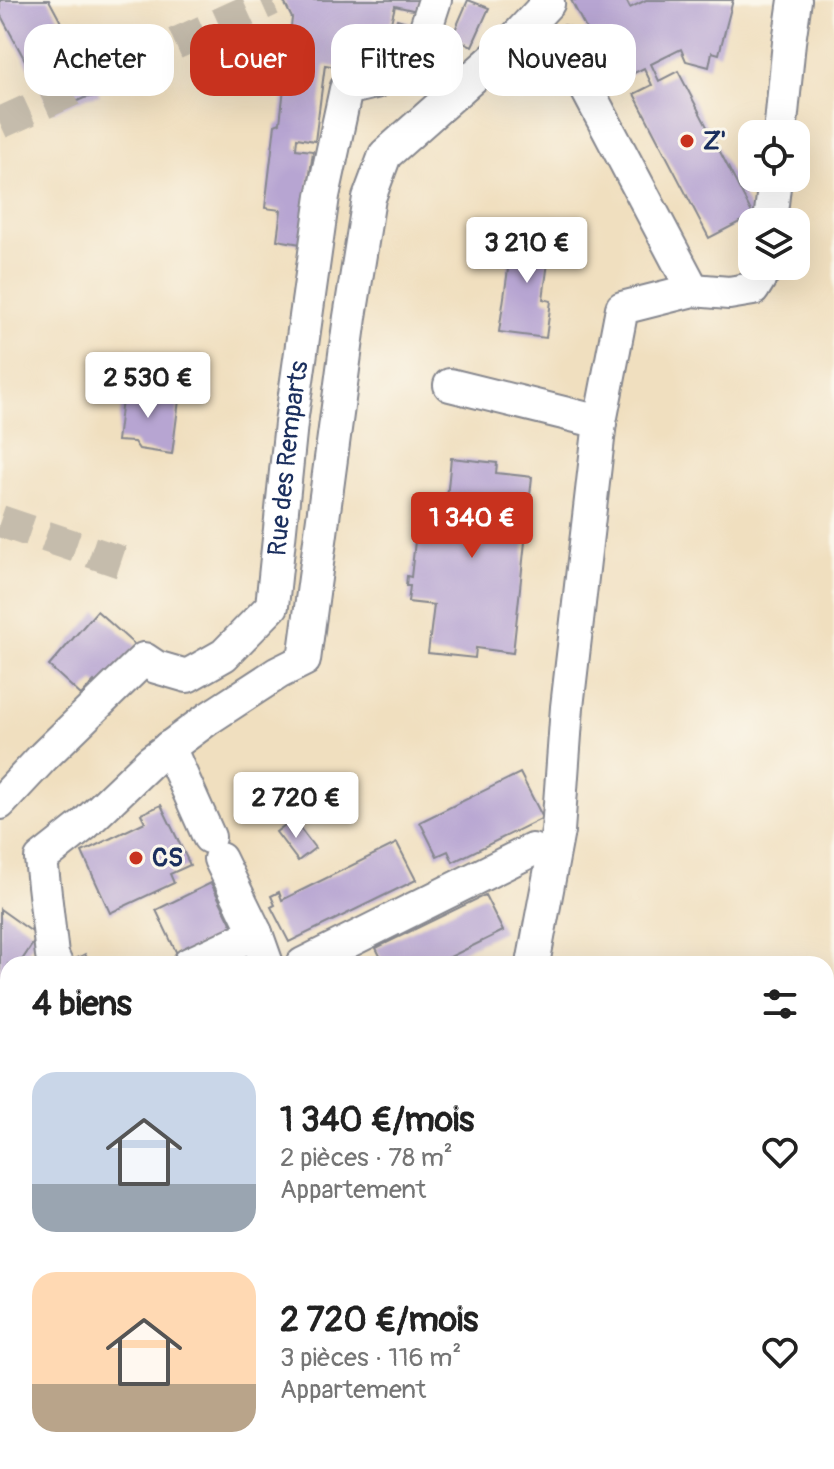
<!DOCTYPE html>
<html lang="fr">
<head>
<meta charset="utf-8">
<style>
  :root { --surface:#fff; --page:#f6f6f6; --text:#222; --muted:#767676; --accent:#c8321e }
  body { margin:0; font-family:Pangolin,sans-serif; background:var(--page); color:var(--text); height:100vh; display:flex; flex-direction:column; font-size:30px; white-space:nowrap }
  * { box-sizing:border-box; margin:0 }
  p { font-size:26px; color:var(--muted) }
  .icon { flex:none; width:44px; height:44px; fill:none; stroke:currentColor; stroke-width:2; stroke-linecap:round; stroke-linejoin:round }
  .map { position:relative; flex:1; overflow:hidden }
  .sheet { position:absolute; left:0px; top:956px; width:834px; height:514px; display:flex; flex-direction:column; background:var(--surface); border-radius:24px 24px 0 0; box-shadow:0 8px 32px #0002 }
  .sheet>* { flex:none }
  .banner { position:absolute; left:24px; top:24px; width:786px; height:72px; display:flex; gap:16px }
  .tools { position:absolute; left:738px; top:120px; display:grid; gap:16px }
  .tools a { display:grid; place-items:center; width:72px; height:72px; border-radius:16px; background:var(--surface); box-shadow:0 8px 32px #0002; font-size:40px }
  .price { position:absolute; translate:-50% -68px; padding:0 18px; border-radius:8px; background:#fff; color:#222; font-size:26px; line-height:52px; filter:drop-shadow(0 2px 4px #0008) }
  .price::after { content:''; position:absolute; left:50%; top:48px; width:24px; height:18px; margin-left:-12px; background:inherit; clip-path:polygon(0 0,100% 0,50% 100%) }
  .price.active { background:var(--accent); color:#fff }
  ul { padding:0; list-style:none }
  li { display:flex; align-items:center; gap:24px; height:200px; padding:0 32px }
  li span { display:grid; place-items:center; flex:none; width:224px; height:160px; border-radius:24px; color:#555 }
  li>.icon { margin-inline-start:auto }
  span .icon { width:96px; height:96px; fill:#fffc; stroke-width:1 }
  li b { font-size:34px }
  h2 { display:flex; justify-content:space-between; align-items:center; height:96px; padding:0 32px; font-size:34px }
  .chip { padding:0 28px; border-radius:24px; background:var(--surface); box-shadow:0 8px 32px #0002; font-size:28px; line-height:72px }
  .chip.active { background:var(--accent); color:#fff }
  .map>svg:first-child { display:block }
  .building { fill:#b7a5d2 }
  .lines { fill:none; stroke-linecap:round; stroke-linejoin:round }
  .minor-tunnel { stroke:#c5bcac; stroke-width:32; stroke-dasharray:32 16; stroke-linecap:butt }
  .minor-casing { stroke:#86878e; stroke-width:36 }
  .minor { stroke:#fff; stroke-width:32 }
  .poi-dot { fill:#c8321e; stroke:#fbf7ec; stroke-width:3 }
  .labels { text-anchor:middle; dominant-baseline:central; stroke-width:6; stroke-linejoin:round; paint-order:stroke }
  .poi-label { font-size:26px; font-weight:bold; fill:#1b2f5e; stroke:#fbf7ec; text-anchor:start }
  .street-label { font-size:26px; fill:#1b2f5e; stroke:#fbf7ec }
</style>
</head>
<body>
<div class="map">
<svg width="834" height="1469" viewBox="0 0 834 1469">
  <rect width="100%" height="100%" fill="#fbf7ec"/>
  <filter id="ink" filterUnits="userSpaceOnUse"><feTurbulence type="fractalNoise" baseFrequency=".0125" numOctaves="2"/><feDisplacementMap in="SourceGraphic" scale="16" xChannelSelector="R" yChannelSelector="G"/><feConvolveMatrix kernelMatrix="1 2 1 2 8 2 1 2 1" color-interpolation-filters="sRGB"/></filter>
  <filter id="wash" filterUnits="userSpaceOnUse"><feTurbulence type="fractalNoise" baseFrequency=".006" numOctaves="4" result="noise"/><feDisplacementMap in="SourceGraphic" scale="32" xChannelSelector="R" yChannelSelector="G"/><feGaussianBlur stdDeviation="1.8" result="paint"/><feColorMatrix in="noise" values="0 0 0 0 0 0 0 0 0 0 0 0 0 0 0 0 0 1.4 0 .05"/><feComposite in="paint" operator="in"/></filter>
  <g filter="url(#wash)">
    <rect width="100%" height="100%" fill="#f0dfbf"/>
    <g id="blocks">
      <!-- building -->
      <g class="building">
        <polygon points="0,0 49,0 100,95 84,98 53,112 0,14"/>
        <polygon points="283,0 420,0 417,11 395,6 386,43 380,44 376,72 363,77 336,73 337,67 325,65 315,141 297,138 296,149 313,151 301,244 277,240 281,210 265,208 275,125 280,123 292,18"/>
        <polygon points="468,0 489,8 472,46 452,37"/>
        <polygon points="571,0 626,0 630,8 646,0 733,0 719,54 712,52 709,67 686,61 681,49 651,64 659,81 678,71 753,215 709,238 634,94 652,85 644,68 614,83"/>
        <polygon points="397,19 413,24 409,42 393,37"/>
        <polygon points="514,228 552,233 543,299 551,301 546,338 499,332"/>
        <polygon points="139,384 156,386 154,397 179,400 172,454 139,449 134,442 117,441 123,392 138,394"/>
        <polygon points="451,458 497,463 496,473 532,477 513,653 476,648 475,658 428,653 434,605 408,602 410,586 406,586 407,576 411,577 419,505 446,508"/>
        <polygon points="97,611 136,646 99,687 94,681 81,695 49,666"/>
        <polygon points="520,773 543,818 453,862 448,851 437,856 420,822"/>
        <polygon points="161,805 190,865 170,874 174,883 110,913 82,852 145,822 141,814"/>
        <polygon points="293,819 315,848 298,861 276,832"/>
        <polygon points="397,843 416,880 289,942 271,907 275,905 271,896 279,892 282,900"/>
        <polygon points="211,883 234,929 178,956 156,910"/>
        <polygon points="485,895 503,931 436,964 384,964 376,948"/>
        <polygon points="0,909 38,936 22,960 29,964 8,964 8,1109 0,1103"/>
        <polygon points="85,954 90,964 66,964"/>
        <polygon points="92,1462 114,1462 117,1469 96,1469"/>
        <polygon points="217,1462 235,1462 239,1469 203,1469"/>
        <polygon points="378,1462 429,1462 432,1469 381,1469"/>
        <polygon points="445,1462 499,1462 482,1469 449,1469"/>
        <polygon points="545,1462 590,1462 594,1469 549,1469"/>
      </g>
    </g>
  </g>
  <g filter="url(#ink)">
    <use href="#blocks" fill-opacity="0" stroke="#86878e" stroke-width="2"/>
    <g class="lines">
      <!-- minor-tunnel -->
      <g class="minor-tunnel">
        <polyline points="0,123 272,0"/>
        <polyline points="0,521 121,562"/>
      </g>
      <defs>
        <g id="minor">
          <polyline points="562,42 693,290"/>
          <polyline points="780,134 789,42 795,0"/>
          <polyline points="770,222 775,178"/>
          <polyline points="450,385 600,422"/>
          <polyline points="169,747 209,837"/>
          <path id="s1" d="M0 803 44 756 144 659 156 667 187 676 224 655 272 606 291 423 323 196 346 89 375 82 401 70 421 43 435 0"/>
          <polyline points="220,859 256,933 267,964"/>
          <polyline points="56,964 52,955 41,859 84,825 151,761 209,718 278,673 304,660 350,317 369,198 385,155 507,47 548,3 547,0"/>
          <polyline points="189,964 256,933"/>
          <polyline points="303,964 532,850"/>
          <polyline points="533,964 558,831 567,707 600,422 622,308 693,290 729,293 753,289 764,271 764,266"/>
          <polyline points="0,1123 8,1129"/>
          <polyline points="0,1232 8,1241"/>
          <polyline points="826,1342 834,1346"/>
          <polyline points="0,1380 8,1376"/>
          <polyline points="176,1462 179,1469"/>
          <polyline points="281,1462 284,1469"/>
          <polyline points="509,1462 513,1469"/>
          <polyline points="30,1469 43,1462"/>
        </g>
      </defs>
      <!-- minor casing -->
      <use href="#minor" class="minor-casing"/>
      <!-- minor -->
      <use href="#minor" class="minor"/>
    </g>
  </g>
  <!-- markers -->
  <g class="poi-dot">
    <circle cx="687" cy="141" r="8"/>
    <circle cx="136" cy="858" r="8"/>
  </g>
  <g class="labels">
    <!-- poi labels -->
    <g class="poi-label">
      <text x="703" y="141">Z'</text>
      <text x="152" y="858">CS</text>
    </g>
    <!-- street labels -->
    <g class="street-label">
      <text stroke="none"><textPath href="#s1" startOffset="510">Rue des Remparts</textPath></text>
    </g>
  </g>
</svg>
<div class="tools">
<a><svg class="icon" aria-label="locate" viewBox="0 0 24 24"><circle cx="12" cy="12" r="6"/><path d="M12 2v4M12 18v4M2 12h4M18 12h4"/></svg></a>
<a><svg class="icon" aria-label="layers" viewBox="0 0 24 24"><path d="M12 4l9 5-9 5-9-5zM3 14l9 5 9-5"/></svg></a>
</div>
<b class="price" style="left:527px;top:285px">3 210 €</b>
<b class="price" style="left:148px;top:420px">2 530 €</b>
<b class="price active" style="left:472px;top:560px">1 340 €</b>
<b class="price" style="left:296px;top:840px">2 720 €</b>
<div class="banner">
<a class="chip">Acheter</a>
<a class="chip active">Louer</a>
<a class="chip">Filtres</a>
<a class="chip">Nouveau</a>
</div>
<section class="sheet">
<h2>4 biens<svg class="icon" aria-label="filters" viewBox="0 0 24 24"><path d="M4 7h16M4 17h16"/><circle cx="9" cy="7" r="2"/><circle cx="15" cy="17" r="2"/></svg></h2>
<ul>
<li><span style="background:linear-gradient(#c9d6e8 70%,#9aa5b1 0)"><svg class="icon" aria-label="home" viewBox="0 0 24 24"><path d="M3 11l9-7 9 7M6 9v11h12V9"/></svg></span><div><b>1 340 €/mois</b><p>2 pièces · 78 m²</p><p>Appartement</p></div><svg class="icon" aria-label="heart" viewBox="0 0 24 24"><path d="M12 20l-8-8c-3-5 5-10 8-4 3-6 11-1 8 4z"/></svg></li>
<li><span style="background:linear-gradient(#ffd9b3 70%,#b9a48a 0)"><svg class="icon" aria-label="home" viewBox="0 0 24 24"><path d="M3 11l9-7 9 7M6 9v11h12V9"/></svg></span><div><b>2 720 €/mois</b><p>3 pièces · 116 m²</p><p>Appartement</p></div><svg class="icon" aria-label="heart" viewBox="0 0 24 24"><path d="M12 20l-8-8c-3-5 5-10 8-4 3-6 11-1 8 4z"/></svg></li>
</ul>
</section>
</div>
</body>
</html>
